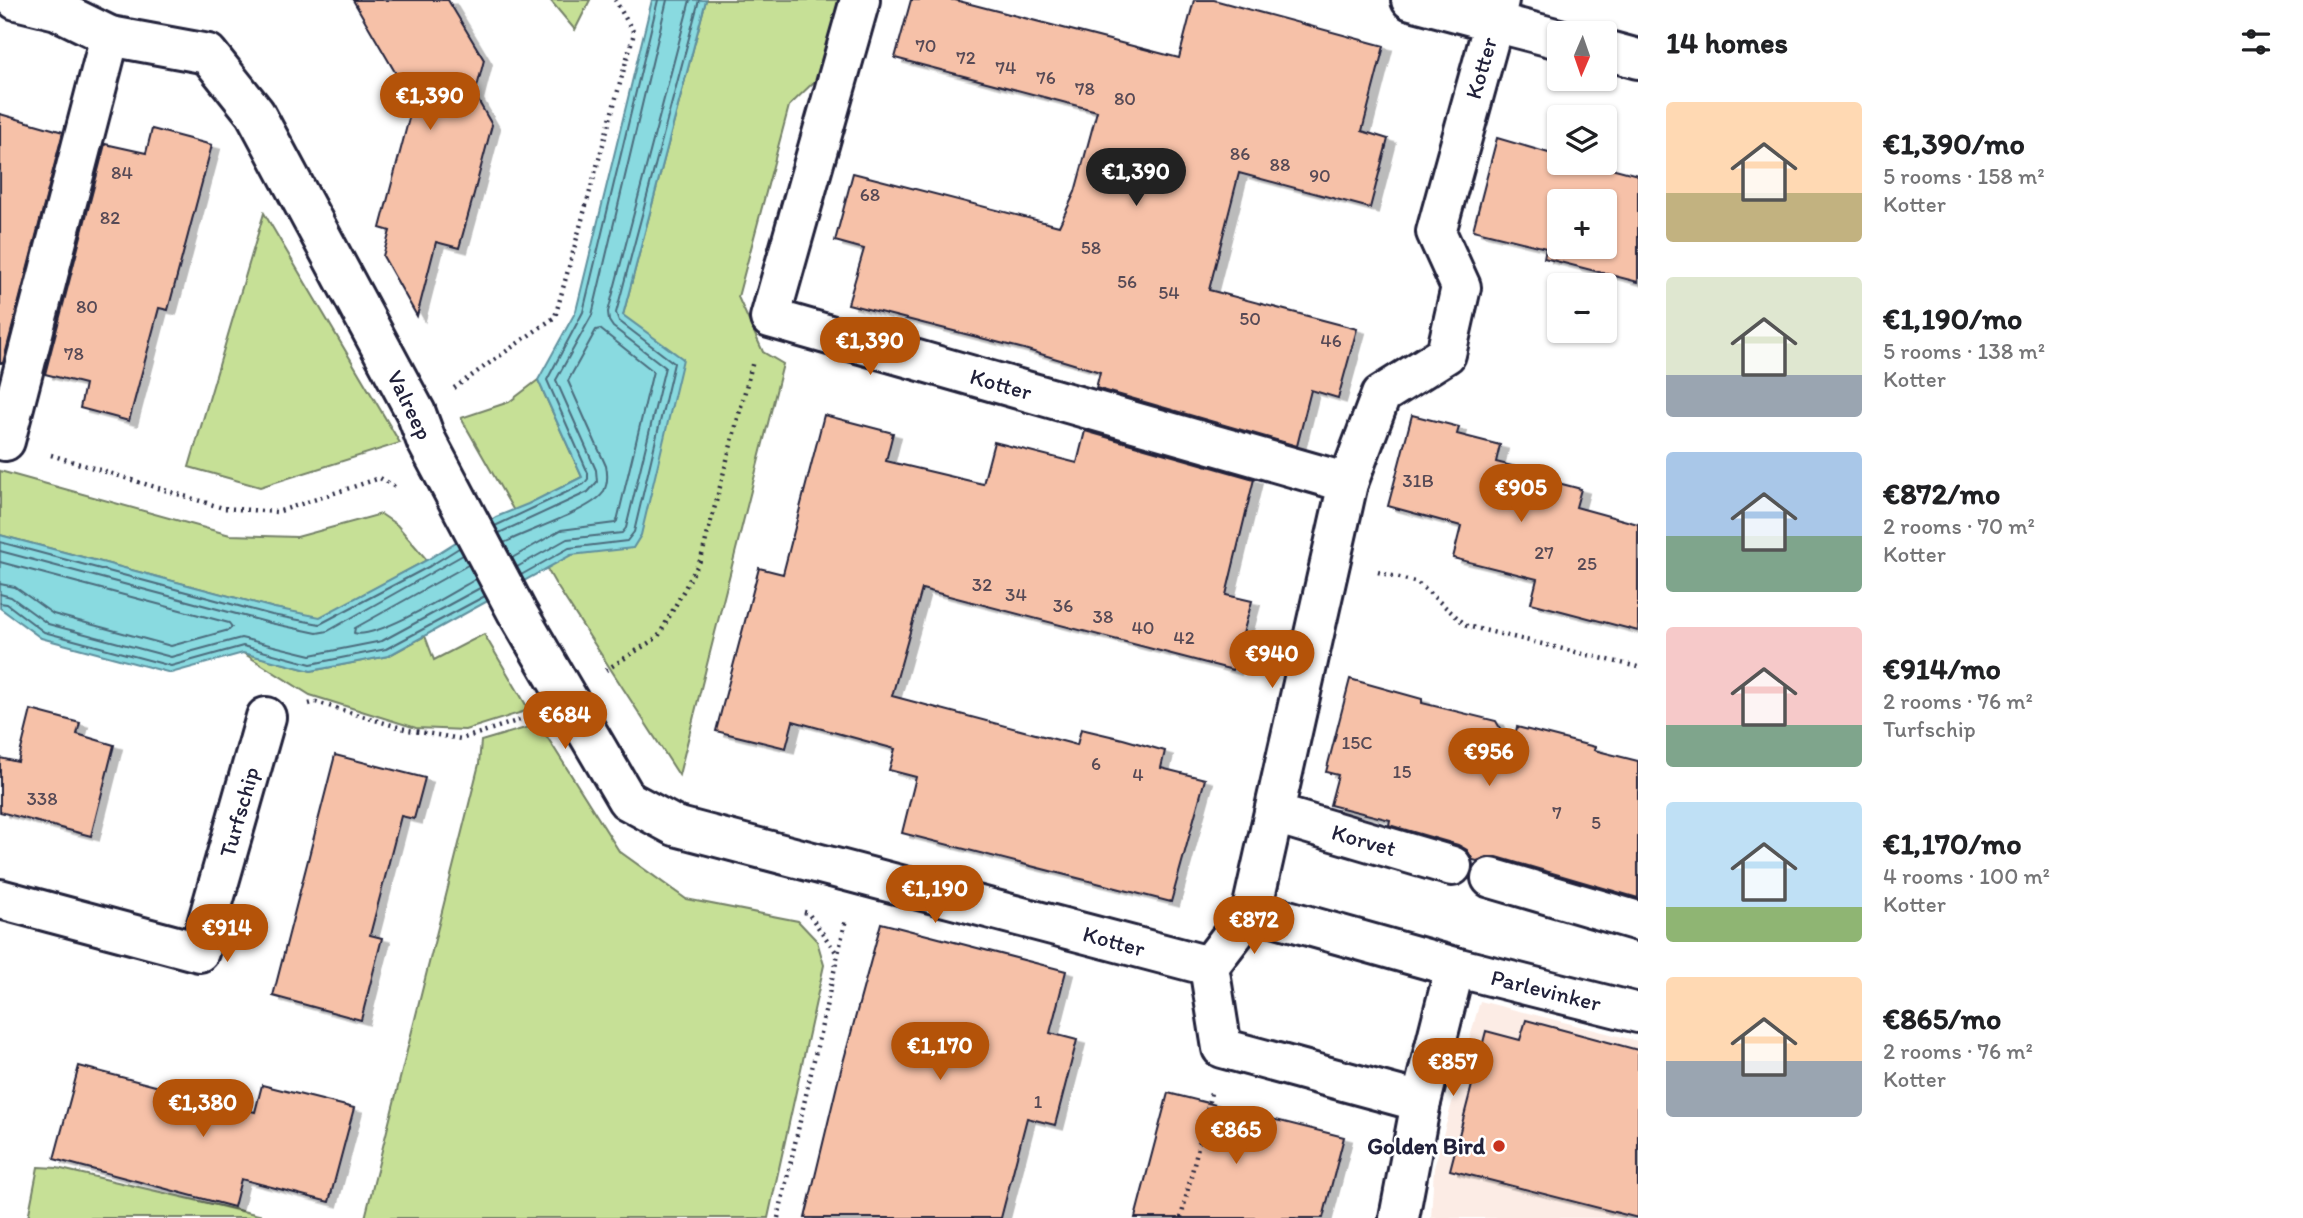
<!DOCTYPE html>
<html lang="en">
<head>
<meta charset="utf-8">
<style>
  :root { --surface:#fff; --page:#f2f2f2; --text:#202124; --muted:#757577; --accent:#b45309 }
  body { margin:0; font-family:Itim,sans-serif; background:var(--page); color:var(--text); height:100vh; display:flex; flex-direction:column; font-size:26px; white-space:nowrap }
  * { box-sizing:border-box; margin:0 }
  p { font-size:23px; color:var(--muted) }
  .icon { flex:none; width:38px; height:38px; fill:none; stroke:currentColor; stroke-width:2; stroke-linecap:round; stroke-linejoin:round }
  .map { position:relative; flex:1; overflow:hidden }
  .details { display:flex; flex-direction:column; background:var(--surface); width:665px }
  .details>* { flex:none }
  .needle { width:46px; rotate:182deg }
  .fabs { position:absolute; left:1547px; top:21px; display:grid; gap:14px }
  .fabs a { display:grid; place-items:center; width:70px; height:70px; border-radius:7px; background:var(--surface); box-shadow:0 2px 5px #0004; font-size:35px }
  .price { position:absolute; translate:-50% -60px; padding:0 16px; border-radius:24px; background:var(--accent); color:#fff; font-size:23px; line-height:46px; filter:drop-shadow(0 2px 4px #0008) }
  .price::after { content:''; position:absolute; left:50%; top:42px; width:21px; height:16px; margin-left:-10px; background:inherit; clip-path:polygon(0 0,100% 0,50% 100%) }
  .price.on { background:#222; color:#fff }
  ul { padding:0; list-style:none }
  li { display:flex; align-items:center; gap:21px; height:175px; padding:0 28px }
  li span { display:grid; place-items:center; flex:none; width:196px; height:140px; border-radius:7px; color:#555 }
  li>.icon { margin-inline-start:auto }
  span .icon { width:84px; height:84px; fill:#fffc; stroke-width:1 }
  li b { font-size:30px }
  h2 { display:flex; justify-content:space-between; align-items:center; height:84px; padding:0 28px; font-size:30px }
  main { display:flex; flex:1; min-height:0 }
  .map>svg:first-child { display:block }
  .built { fill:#fcece5 }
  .green { fill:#c6e096; stroke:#748168; stroke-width:2 }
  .water { fill:#89dae0; stroke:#60909e; stroke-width:2 }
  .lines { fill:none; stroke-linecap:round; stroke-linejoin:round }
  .shore { stroke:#4b6c7d; stroke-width:2 }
  .building { fill:#f6c1a8; stroke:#22223b; stroke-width:2; fill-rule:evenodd; filter:url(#shadow) }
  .street-casing { stroke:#22223b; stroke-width:44 }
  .path { stroke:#22223b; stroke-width:4.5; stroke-dasharray:2 5; stroke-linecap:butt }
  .street { stroke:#fff; stroke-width:38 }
  .poi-dot { fill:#c8321e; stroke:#fff; stroke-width:2.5 }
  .labels { text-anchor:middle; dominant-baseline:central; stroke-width:5; stroke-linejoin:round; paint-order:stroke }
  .number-label { font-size:19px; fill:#574a56 }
  .street-label { font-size:23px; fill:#22223b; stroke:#fff }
  .poi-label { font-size:23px; font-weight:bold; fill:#22223b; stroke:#fff; text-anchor:end }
</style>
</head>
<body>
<main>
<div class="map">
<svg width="1638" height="1218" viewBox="0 0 1638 1218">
  <defs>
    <filter id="shadow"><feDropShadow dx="8" dy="4.5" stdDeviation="0" flood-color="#0004"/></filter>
  </defs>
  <rect width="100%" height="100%" fill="#fff"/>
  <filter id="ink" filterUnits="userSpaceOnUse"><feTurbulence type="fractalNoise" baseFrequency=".0143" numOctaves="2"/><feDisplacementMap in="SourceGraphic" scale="14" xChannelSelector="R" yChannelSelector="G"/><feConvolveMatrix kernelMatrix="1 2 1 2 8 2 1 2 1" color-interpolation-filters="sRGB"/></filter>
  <g filter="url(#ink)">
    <!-- built -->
    <polygon class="built" points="1480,1001 1638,1041 1638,1218 1431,1218 1434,1168"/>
    <!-- green -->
    <g class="green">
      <polygon points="550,0 590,0 575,30"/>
      <polygon points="706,0 840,0 817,79 789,106 738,297 763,352 783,364 679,775 555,583 461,418 509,402 538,380 582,477 529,504 571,555 623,315"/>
      <polygon points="264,213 400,443 260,487 189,467"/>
      <polygon points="0,471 230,535 297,537 381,514 397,525 427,560 320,618 274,608 0,535"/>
      <polygon points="484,634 529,710 465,730 416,728 310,695 243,653 311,671 388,656 425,636 434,660"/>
      <polygon points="539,724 619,851 686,899 798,921 817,941 824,965 768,1218 365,1218 479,764 481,741"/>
      <polygon points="38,1167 57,1168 272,1218 28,1218"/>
    </g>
    <!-- water -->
    <polygon class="water" points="652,0 706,0 623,315 683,359 641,535 633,548 571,555 388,656 311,671 243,653 171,673 41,638 0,608 0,535 274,608 320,617 427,560 496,517 528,504 582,477 538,380 576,311"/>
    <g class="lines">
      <!-- shore -->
      <g class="shore">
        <polyline points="495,526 584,484 588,479 588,473 547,380 583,312 658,0"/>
        <polyline points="499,533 588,492 597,482 596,470 556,380 592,315 667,0"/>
        <polyline points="0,542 272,615 320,624 430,566 459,548"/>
        <path d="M504 543C526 531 590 511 603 493 608 484 608 475 606 466L568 381 596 330 600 329 653 371 617 521 615 523 561 530 512 558"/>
        <polyline points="0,551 270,623 317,633 328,631 463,555"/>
        <polyline points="0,562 229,623 232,627 229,630 171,646 53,614 15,587 0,584"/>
        <path d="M468 565 355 628 354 633C376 640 453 592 476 579"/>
        <polyline points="517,567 567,539 622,533 626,528 665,367 613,327 609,321 608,312 690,0"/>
        <polyline points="521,575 569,548 627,541 634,532 674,363 619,321 616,313 699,0"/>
        <polyline points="0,594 11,597 48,624 171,657 241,638 311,655 382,641 480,588"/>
        <polyline points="0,603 7,604 44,632 171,666 243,646 311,664 386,649 485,596"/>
      </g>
    </g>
    <!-- building -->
    <g class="building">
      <polygon points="353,0 448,0 484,60 475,95 492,125 472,201 459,248 436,242 417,316 383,256 390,231 380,228 413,103"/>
      <polygon points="911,0 955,0 1179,58 1194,0 1214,0 1384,46 1362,131 1388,139 1370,208 1239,173 1209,290 1357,329 1338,398 1311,390 1297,446 1096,388 1100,372 1024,349 848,304 864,249 835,241 853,173 1059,226 1075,192 1097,111 895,58"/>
      <polygon points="0,114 63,132 3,363 0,363"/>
      <polygon points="152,129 212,145 168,310 159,308 129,421 80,408 85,384 45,374 105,144 146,153"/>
      <path d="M1497 138 1559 156V163H1592L1638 175V282L1544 258 1546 248 1473 230ZM1559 201H1605V247H1559Z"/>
      <polygon points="824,415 893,433 886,461 983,484 994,442 1077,463 1085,431 1254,479 1226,595 1252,601 1233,670 922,589 892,696 1077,745 1081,729 1123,739 1165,751 1161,768 1205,779 1171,902 902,833 916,777 889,770 895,749 793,721 786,748 716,731 759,568 783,574"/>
      <polygon points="1412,415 1459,427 1457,434 1500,445 1496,462 1540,473 1539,478 1581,489 1576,507 1638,524 1638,631 1531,603 1537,579 1453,558 1461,526 1388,506"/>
      <polygon points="1350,679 1422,699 1422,703 1496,721 1512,749 1517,727 1595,747 1594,750 1638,761 1638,898 1497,857 1487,857 1477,861 1473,860 1467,850 1458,845 1389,825 1390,820 1330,805 1338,775 1326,772"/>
      <polygon points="31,710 80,723 77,734 114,745 91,836 0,812 0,758 18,762"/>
      <polygon points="335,755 425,778 414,819 401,816 370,935 382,938 361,1020 273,996"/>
      <polygon points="881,923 1066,971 1050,1033 1077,1040 1055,1125 1027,1118 1001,1218 805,1218 838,1081"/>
      <polygon points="1526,1020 1638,1050 1638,1218 1450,1170 1486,1031 1520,1040"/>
      <polygon points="79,1066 255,1112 262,1085 354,1108 329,1202 241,1179 234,1207 54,1159"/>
      <polygon points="1168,1093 1344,1137 1323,1218 1135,1218"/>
    </g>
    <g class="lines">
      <defs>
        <g id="street">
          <polyline points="16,0 57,10 110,36 208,54 255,113 416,413 426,440 517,612 627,800 675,826 1209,966"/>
          <polyline points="860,0 770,318 1348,483"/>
          <polyline points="1411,0 1494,22 1436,232 1461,287 1446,354 1381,395 1348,483 1252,910 1209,966 1222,1048 1421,1102"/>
          <polyline points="1499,0 1494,22 1559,39"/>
          <polyline points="1605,50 1638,59"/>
          <polyline points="5,441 110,36"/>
          <polyline points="1275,814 1452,866"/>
          <polyline points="1491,878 1638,921"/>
          <polyline points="0,899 199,952 266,717"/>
          <polyline points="1252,910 1455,967 1638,1013"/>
          <polyline points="1399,1218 1421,1102 1455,967"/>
        </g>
      </defs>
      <!-- street casing -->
      <use href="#street" class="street-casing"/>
      <!-- path -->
      <g class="path">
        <polyline points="454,388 555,317 634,33 615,0"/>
        <polyline points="51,455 223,508 277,512 380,478 397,488"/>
        <polyline points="1378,572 1418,583 1467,626 1638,667"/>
        <polyline points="606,670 658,637 701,559 753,361"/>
        <polyline points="309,704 316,702 408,730 461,739 523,719"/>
        <polyline points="804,912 808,913 838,955"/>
        <polyline points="778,1218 846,919"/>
        <polyline points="1181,1218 1211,1093"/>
      </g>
      <!-- street -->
      <use href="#street" class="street"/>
    </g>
  </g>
  <!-- markers -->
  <circle class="poi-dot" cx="1499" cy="1146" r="7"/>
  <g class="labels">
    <!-- number labels -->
    <g class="number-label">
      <text x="926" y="45">70</text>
      <text x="966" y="57">72</text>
      <text x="1006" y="67">74</text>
      <text x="1046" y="77">76</text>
      <text x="1085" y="88">78</text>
      <text x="1125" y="98">80</text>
      <text x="1240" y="153">86</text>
      <text x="1280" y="164">88</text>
      <text x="122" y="172">84</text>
      <text x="1320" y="175">90</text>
      <text x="870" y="194">68</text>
      <text x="110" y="217">82</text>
      <text x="1091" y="247">58</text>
      <text x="1127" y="281">56</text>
      <text x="1169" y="292">54</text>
      <text x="87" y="306">80</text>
      <text x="1250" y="318">50</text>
      <text x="1331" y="340">46</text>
      <text x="74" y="353">78</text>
      <text x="1418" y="480">31B</text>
      <text x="1544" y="552">27</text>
      <text x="1587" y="563">25</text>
      <text x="982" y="584">32</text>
      <text x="1016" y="594">34</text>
      <text x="1063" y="605">36</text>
      <text x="1103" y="616">38</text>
      <text x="1143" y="627">40</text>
      <text x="1184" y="637">42</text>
      <text x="1357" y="742">15C</text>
      <text x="1096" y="763">6</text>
      <text x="1402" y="771">15</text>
      <text x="1138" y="774">4</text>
      <text x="42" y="798">338</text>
      <text x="1557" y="812">7</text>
      <text x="1596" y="822">5</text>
      <text x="1038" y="1101">1</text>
    </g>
    <!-- street labels -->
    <g class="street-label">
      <text transform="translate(1481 68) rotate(-74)">Kotter</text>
      <text transform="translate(1001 384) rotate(16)">Kotter</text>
      <text transform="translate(410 405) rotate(64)">Valreep</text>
      <text transform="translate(239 812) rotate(-74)">Turfschip</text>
      <text transform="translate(1364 840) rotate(16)">Korvet</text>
      <text transform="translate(1114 941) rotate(15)">Kotter</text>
      <text transform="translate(1546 990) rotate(14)">Parlevinker</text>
    </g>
    <!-- poi labels -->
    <g class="poi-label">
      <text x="1485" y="1146">Golden Bird</text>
    </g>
  </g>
</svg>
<div class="fabs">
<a><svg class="needle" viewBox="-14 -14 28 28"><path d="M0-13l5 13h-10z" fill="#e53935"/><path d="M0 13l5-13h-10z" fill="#757577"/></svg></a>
<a><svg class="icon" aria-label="layers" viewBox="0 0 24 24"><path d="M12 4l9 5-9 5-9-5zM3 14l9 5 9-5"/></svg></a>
<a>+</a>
<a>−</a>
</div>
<b class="price" style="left:430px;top:132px">€1,390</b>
<b class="price on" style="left:1136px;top:208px">€1,390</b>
<b class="price" style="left:870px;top:377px">€1,390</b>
<b class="price" style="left:1521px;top:524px">€905</b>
<b class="price" style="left:1272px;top:690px">€940</b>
<b class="price" style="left:565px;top:751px">€684</b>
<b class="price" style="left:1489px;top:788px">€956</b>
<b class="price" style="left:935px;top:925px">€1,190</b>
<b class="price" style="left:1254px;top:956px">€872</b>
<b class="price" style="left:227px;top:964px">€914</b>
<b class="price" style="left:940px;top:1082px">€1,170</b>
<b class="price" style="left:1453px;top:1098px">€857</b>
<b class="price" style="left:203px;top:1139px">€1,380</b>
<b class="price" style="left:1236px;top:1166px">€865</b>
</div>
<section class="details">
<h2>14 homes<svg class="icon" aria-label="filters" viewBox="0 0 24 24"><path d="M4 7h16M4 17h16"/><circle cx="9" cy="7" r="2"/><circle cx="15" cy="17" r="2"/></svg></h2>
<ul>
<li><span style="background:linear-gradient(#ffd9b3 65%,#c2b280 0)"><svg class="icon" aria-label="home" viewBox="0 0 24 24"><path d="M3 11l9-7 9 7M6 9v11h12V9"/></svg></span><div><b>€1,390/mo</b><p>5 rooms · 158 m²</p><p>Kotter</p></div></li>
<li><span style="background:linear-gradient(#dfe7d0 70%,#9aa5b1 0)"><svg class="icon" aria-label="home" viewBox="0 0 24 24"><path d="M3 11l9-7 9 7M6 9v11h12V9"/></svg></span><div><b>€1,190/mo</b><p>5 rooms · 138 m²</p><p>Kotter</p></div></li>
<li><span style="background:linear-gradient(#a9c7e8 60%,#7fa58c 0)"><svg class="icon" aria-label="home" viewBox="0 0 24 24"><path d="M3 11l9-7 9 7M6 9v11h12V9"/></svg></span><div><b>€872/mo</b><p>2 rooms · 70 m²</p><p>Kotter</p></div></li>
<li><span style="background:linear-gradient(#f6c9c9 70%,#7fa58c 0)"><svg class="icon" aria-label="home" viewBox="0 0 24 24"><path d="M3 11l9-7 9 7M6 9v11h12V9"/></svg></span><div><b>€914/mo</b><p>2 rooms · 76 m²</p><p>Turfschip</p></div></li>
<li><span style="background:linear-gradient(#bfe0f5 75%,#8fb573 0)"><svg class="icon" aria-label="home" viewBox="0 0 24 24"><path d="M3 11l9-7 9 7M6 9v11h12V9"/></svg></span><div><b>€1,170/mo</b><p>4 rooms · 100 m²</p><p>Kotter</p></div></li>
<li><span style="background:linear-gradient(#ffd9b3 60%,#9aa5b1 0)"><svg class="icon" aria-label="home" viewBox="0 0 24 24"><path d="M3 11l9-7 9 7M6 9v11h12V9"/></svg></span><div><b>€865/mo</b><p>2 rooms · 76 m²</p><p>Kotter</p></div></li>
</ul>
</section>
</main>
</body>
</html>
